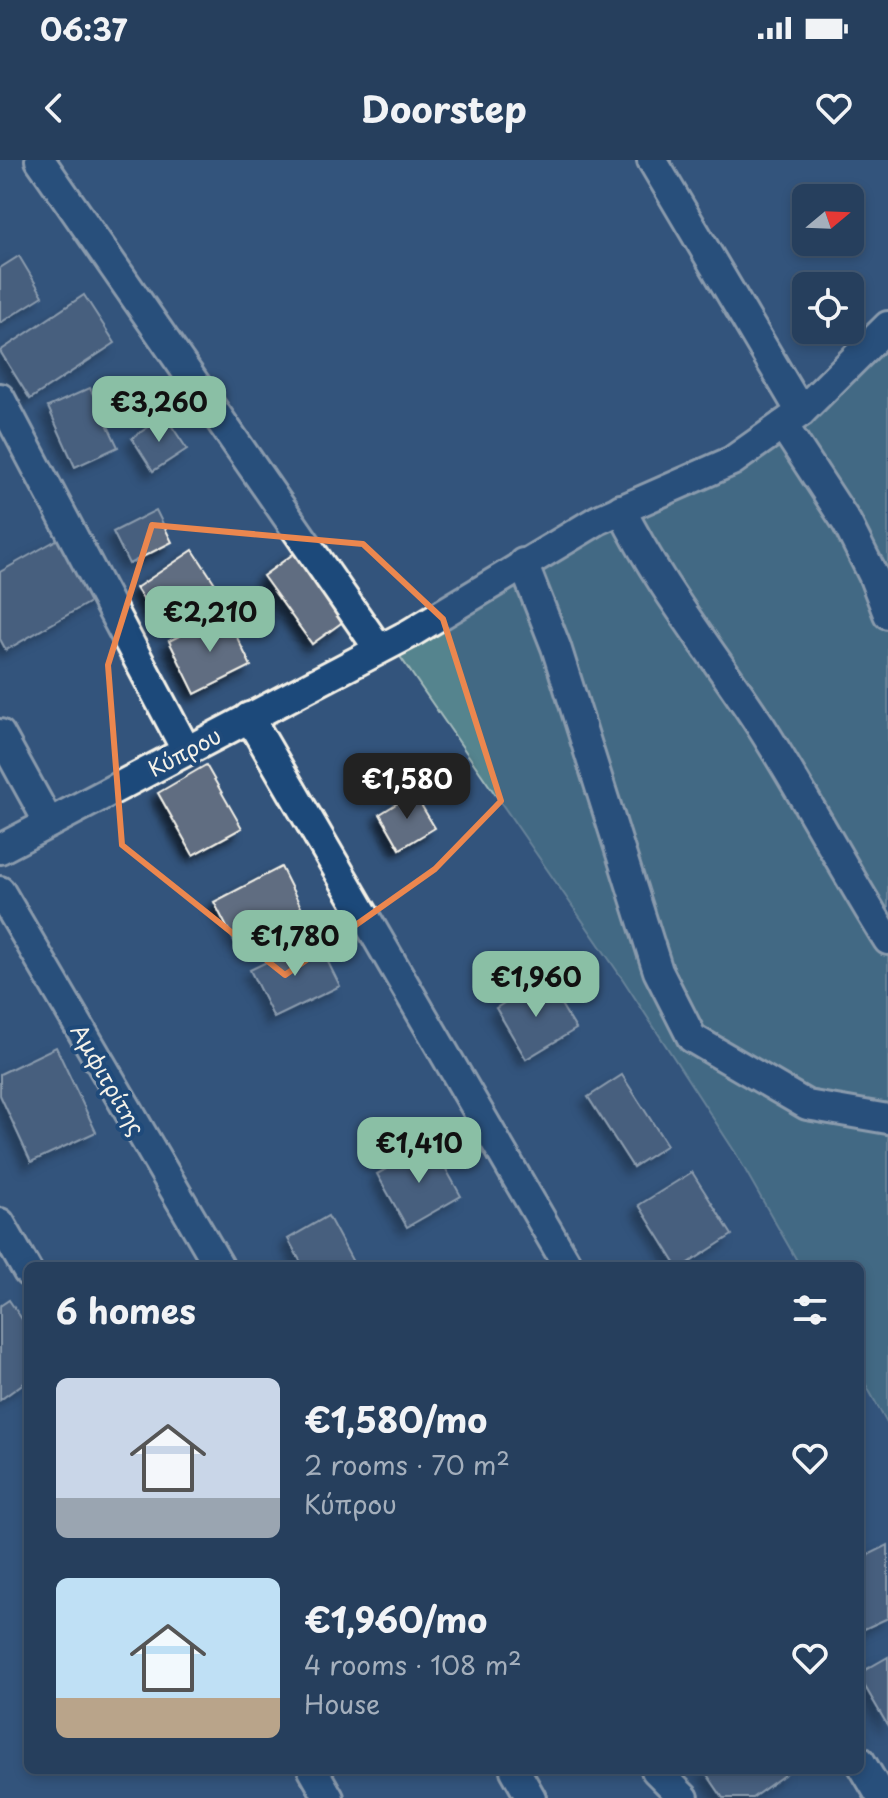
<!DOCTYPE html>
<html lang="en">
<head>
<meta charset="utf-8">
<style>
  :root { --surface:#263f5d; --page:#2e4663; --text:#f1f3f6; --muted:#a4afbc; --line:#425872; --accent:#8abfa5 }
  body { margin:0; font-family:"Playpen Sans",sans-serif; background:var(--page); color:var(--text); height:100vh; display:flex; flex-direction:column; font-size:30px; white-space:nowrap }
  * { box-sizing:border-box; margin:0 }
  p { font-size:26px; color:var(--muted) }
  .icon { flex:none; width:44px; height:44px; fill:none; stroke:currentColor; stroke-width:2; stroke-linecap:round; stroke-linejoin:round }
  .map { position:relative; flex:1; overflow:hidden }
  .side { position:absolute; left:24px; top:1102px; width:840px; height:512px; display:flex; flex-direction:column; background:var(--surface); border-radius:12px; box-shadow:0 4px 12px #0003,0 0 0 2px var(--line) }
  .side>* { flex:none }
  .needle { width:52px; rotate:71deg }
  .buttons { position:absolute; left:792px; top:24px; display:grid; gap:16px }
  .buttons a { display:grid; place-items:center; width:72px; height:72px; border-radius:12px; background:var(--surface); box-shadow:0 4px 12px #0003,0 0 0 2px var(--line); font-size:40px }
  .price { position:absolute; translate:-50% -68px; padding:0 18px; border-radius:16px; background:var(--accent); color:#111; font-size:26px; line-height:52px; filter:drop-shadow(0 2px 4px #0008) }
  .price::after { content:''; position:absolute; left:50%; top:48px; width:24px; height:18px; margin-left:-12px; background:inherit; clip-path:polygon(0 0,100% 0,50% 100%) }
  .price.on { background:#222; color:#fff }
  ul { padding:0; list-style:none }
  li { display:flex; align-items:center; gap:24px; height:200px; padding:0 32px }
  li span { display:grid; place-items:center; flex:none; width:224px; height:160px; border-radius:12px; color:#555 }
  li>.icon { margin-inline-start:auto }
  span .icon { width:96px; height:96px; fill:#fffc; stroke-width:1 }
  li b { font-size:34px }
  h2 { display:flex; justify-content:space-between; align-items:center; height:96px; padding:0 32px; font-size:34px }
  .status { display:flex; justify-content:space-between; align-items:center; height:56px; padding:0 40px; background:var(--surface); direction:ltr }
  .status svg { height:22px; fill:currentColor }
  header { display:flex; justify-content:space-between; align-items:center; height:104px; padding:0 32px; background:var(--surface); font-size:36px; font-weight:700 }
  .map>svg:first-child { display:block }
  .green { fill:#54848e; stroke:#a4babb; stroke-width:2 }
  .building { fill:#616d81; stroke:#f4f1e8; stroke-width:2; filter:url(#shadow) }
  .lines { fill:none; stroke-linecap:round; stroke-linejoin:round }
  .minor-casing { stroke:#f4f1e8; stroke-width:34 }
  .minor { stroke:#1f4a7a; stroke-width:28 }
  .marked { fill:none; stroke:#ec874e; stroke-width:6; stroke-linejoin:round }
  .labels { text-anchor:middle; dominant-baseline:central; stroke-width:8; stroke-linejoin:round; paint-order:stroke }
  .street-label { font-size:22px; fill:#f4f1e8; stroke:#1f4a7a }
</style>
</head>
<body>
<div class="status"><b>06:37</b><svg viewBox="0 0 49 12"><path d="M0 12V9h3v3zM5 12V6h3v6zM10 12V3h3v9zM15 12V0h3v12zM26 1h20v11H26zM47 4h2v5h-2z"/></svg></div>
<header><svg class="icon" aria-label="back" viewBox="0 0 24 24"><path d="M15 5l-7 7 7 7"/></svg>Doorstep<svg class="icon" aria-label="heart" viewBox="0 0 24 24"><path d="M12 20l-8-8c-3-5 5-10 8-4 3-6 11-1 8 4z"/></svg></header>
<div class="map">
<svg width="888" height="1638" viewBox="0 0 888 1638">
  <defs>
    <filter id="shadow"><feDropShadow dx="-7" dy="7" stdDeviation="4" flood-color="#0009"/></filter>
  </defs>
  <rect width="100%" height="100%" fill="#33547c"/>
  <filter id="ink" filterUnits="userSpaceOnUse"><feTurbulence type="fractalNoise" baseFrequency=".0125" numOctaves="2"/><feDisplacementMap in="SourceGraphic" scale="16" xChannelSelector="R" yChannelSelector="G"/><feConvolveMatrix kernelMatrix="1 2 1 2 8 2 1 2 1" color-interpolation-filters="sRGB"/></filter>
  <g filter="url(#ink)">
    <!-- green -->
    <polygon class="green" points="888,177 888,1265 860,1214 860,1106 800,1106 735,992 622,818 390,482 689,328"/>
    <!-- building -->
    <g class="building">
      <polygon points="19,96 43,136 0,163 0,108"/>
      <polygon points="84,135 115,183 30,239 0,191"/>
      <polygon points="90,228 118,287 75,307 48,247"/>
      <polygon points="165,256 187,289 153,311 132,278"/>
      <polygon points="156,350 172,382 129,404 113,372"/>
      <polygon points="67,374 102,435 6,490 0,479 0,412"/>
      <polygon points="193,390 218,428 161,466 136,428"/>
      <polygon points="296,392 344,461 312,484 263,416"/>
      <polygon points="225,453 251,506 195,534 169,481"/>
      <polygon points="206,605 242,668 193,695 158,633"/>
      <polygon points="414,633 435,668 400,689 380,654"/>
      <polygon points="281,707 302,749 235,783 214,742"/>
      <polygon points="316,778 340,826 274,858 250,810"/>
      <polygon points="545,818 576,869 526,899 496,848"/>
      <polygon points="56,887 96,972 31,1002 0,935 0,914"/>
      <polygon points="622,915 667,985 633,1007 588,937"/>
      <polygon points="432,984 461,1036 407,1067 377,1014"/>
      <polygon points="692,1012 732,1075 684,1106 677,1106 639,1045"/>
      <polygon points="328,1056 353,1102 346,1106 303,1106 288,1079"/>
      <polygon points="9,1140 28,1168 28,1220 0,1240 0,1146"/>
      <polygon points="888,1385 888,1458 860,1471 860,1399"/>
      <polygon points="888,1497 888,1566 860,1518 860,1513"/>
      <polygon points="704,1610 791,1610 752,1638 723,1638"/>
    </g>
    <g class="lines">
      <defs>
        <g id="minor">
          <polyline points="40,0 379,489"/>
          <polyline points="652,0 801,252"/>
          <polyline points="0,238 186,590"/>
          <polyline points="783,265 847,363 873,415 888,454"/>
          <path d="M621 349C659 426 713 493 760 565 805 635 843 709 888 780"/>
          <polyline points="523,403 556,487 658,811 692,878 807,945 888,959"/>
          <polyline points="249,557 568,1106"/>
          <polyline points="0,574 49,663"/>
          <polyline points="0,689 409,474 598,360 732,301 801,252 888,166"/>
          <polyline points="0,731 219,1106"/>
          <polyline points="0,1063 28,1112"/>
          <polyline points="860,1601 882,1638"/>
          <polyline points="313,1610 329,1638"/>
          <polyline points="515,1610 531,1638"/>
          <polyline points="656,1610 684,1638"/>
        </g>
      </defs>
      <!-- minor casing -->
      <use href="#minor" class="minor-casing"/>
      <!-- minor -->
      <use href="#minor" class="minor"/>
    </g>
  </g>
  <!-- marked area -->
  <path d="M0 0H888V1638H0ZM152 365 363 384 443 459 501 641 435 709 285 815 122 685 108 505Z" fill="#33547c" fill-opacity=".55" fill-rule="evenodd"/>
  <path class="marked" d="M152 365 363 384 443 459 501 641 435 709 285 815 122 685 108 505Z"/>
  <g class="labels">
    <!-- street labels -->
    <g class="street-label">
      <text transform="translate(184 591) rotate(-28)">Κύπρου</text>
      <text transform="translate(109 919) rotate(60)">Αμφιτρίτης</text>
    </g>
  </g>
</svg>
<div class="buttons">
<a><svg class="needle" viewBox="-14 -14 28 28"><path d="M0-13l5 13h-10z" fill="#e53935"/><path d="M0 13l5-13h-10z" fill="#a4afbc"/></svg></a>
<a><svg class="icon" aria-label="locate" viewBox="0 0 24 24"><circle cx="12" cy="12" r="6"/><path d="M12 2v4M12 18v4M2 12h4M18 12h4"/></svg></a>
</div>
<b class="price" style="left:159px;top:284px">€3,260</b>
<b class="price" style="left:210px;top:494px">€2,210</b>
<b class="price on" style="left:407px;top:661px">€1,580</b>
<b class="price" style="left:295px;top:818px">€1,780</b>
<b class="price" style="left:536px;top:859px">€1,960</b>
<b class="price" style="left:419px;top:1025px">€1,410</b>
<section class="side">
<h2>6 homes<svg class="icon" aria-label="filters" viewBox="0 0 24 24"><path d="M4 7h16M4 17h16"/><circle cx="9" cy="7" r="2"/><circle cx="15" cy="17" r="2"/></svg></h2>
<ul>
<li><span style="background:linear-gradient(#c9d6e8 75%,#9aa5b1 0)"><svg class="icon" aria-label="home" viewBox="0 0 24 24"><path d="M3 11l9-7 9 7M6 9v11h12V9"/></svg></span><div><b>€1,580/mo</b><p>2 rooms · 70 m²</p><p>Κύπρου</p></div><svg class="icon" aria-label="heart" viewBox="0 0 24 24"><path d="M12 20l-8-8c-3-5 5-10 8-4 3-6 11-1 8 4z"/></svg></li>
<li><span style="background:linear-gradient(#bfe0f5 75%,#b9a48a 0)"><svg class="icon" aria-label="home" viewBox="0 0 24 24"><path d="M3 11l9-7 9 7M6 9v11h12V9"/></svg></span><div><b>€1,960/mo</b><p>4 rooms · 108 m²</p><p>House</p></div><svg class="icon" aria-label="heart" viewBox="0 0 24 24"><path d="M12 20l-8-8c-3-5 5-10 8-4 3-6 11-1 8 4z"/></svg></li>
</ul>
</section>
</div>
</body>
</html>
